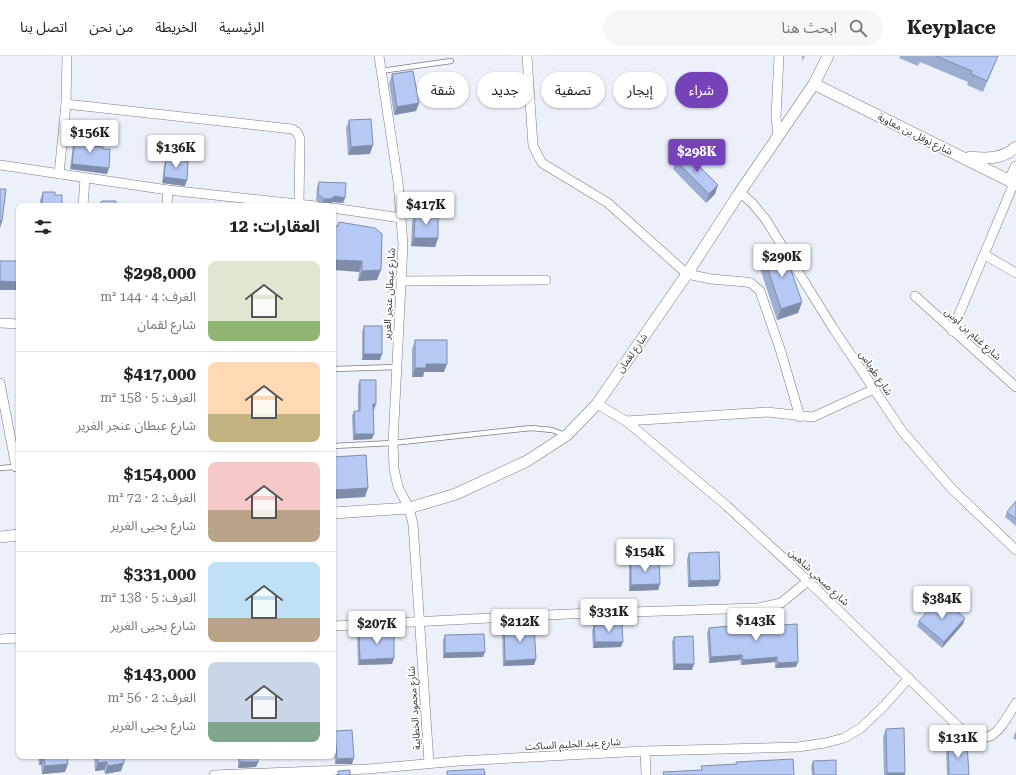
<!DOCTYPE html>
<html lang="ar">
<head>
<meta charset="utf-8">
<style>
  :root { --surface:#fff; --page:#f6f6f6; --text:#222; --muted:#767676; --line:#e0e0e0; --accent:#7542ba }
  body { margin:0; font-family:"Roboto Serif","Noto Sans Arabic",serif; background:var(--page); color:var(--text); direction:rtl; height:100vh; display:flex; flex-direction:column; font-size:15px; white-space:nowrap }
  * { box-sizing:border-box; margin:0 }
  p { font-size:13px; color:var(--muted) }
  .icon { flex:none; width:22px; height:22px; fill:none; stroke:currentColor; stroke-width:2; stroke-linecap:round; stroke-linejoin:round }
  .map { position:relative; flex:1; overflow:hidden; direction:ltr }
  .drawer { position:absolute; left:16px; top:147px; width:320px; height:556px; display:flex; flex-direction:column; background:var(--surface); border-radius:8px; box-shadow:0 1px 3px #0004; direction:rtl }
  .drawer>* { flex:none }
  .hud { position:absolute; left:348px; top:16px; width:380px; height:36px; direction:rtl; display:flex; gap:8px }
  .price { position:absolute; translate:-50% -34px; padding:0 9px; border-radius:4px; background:#fff; color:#222; font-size:13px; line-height:26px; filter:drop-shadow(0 1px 2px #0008) }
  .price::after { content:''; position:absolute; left:50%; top:24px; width:12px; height:9px; margin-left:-6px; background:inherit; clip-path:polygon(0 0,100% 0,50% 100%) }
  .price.on { background:var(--accent); color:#fff }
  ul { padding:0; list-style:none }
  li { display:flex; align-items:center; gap:12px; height:100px; padding:0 16px }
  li+li { border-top:1px solid var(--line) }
  li span { display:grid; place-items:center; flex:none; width:112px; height:80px; border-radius:8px; color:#555 }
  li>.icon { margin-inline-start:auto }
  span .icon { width:48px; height:48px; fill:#fffc; stroke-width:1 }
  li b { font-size:17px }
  h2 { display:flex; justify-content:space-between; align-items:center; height:48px; padding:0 16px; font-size:17px }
  .pill { padding:0 14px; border-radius:18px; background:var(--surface); box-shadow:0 1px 3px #0004; font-size:14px; line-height:36px }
  .pill.on { background:var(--accent); color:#fff }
  header { display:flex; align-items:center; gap:24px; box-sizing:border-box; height:56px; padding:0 20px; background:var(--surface); border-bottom:1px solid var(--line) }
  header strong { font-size:19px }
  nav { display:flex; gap:22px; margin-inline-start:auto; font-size:14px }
  .search { width:280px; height:36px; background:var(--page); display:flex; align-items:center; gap:10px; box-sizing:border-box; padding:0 14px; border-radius:22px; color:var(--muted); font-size:15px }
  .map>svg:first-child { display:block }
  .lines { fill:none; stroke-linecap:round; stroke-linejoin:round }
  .service-casing { stroke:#797c83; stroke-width:6 }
  .minor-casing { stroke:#797c83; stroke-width:10 }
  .tertiary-casing { stroke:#797c83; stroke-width:12 }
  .service { stroke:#fff; stroke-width:4.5 }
  .minor { stroke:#fff; stroke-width:9 }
  .tertiary { stroke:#fff; stroke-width:11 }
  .wall { fill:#9dadd2 }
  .shaded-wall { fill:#7f8dab }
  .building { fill:#b6c9f4; stroke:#7f8dab }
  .labels { text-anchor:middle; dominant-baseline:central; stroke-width:3.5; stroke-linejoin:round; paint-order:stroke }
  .street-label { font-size:10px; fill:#36373a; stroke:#fff }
</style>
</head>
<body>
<header>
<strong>Keyplace</strong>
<div class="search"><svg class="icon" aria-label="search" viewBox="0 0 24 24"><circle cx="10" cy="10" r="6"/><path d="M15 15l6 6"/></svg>ابحث هنا</div>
<nav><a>الرئيسية</a><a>الخريطة</a><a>من نحن</a><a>اتصل بنا</a></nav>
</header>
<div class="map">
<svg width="1016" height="719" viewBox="0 0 1016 719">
  <rect width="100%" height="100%" fill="#ecf0f8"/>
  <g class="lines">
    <defs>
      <g id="service">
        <polyline points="381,15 451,5"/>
        <polyline points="333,313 397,311"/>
        <polyline points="333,390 393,387 531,372 552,374 565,379"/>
        <polyline points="0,412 16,411"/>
      </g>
      <g id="minor">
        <polyline points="379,0 398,126 403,188 393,387 394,413 398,431 409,452 413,468 429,707"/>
        <polyline points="527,0 533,90 542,107 608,147 687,218 711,223 746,226 751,227 760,235 781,296 800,361"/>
        <polyline points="66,48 292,73 297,76 300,83 299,148"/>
        <polyline points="778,79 776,61 779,0"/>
        <polyline points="0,109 168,134 316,150"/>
        <polyline points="59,118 66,48 67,0"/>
        <polyline points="740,136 753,148 766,164 833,272 902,375 952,433 1016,494"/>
        <polyline points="83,150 85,122"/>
        <polyline points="167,150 168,134"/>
        <polyline points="333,152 401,162"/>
        <polyline points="985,199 1016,217"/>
        <polyline points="401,225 546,224"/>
        <polyline points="915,240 1016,331"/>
        <polyline points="0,267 19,268"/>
        <polyline points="952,275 1014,127"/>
        <polyline points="0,327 16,411"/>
        <path d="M597 348 626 365 727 450 808 525 965 677C994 692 1002 669 1016 647"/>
        <polyline points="626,365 767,356 813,361 874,333"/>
        <polyline points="333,570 568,558 758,552 781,547 808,525"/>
        <polyline points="0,583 19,582"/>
        <polyline points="645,695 646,719"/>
        <polyline points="214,719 368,713 459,705 645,695 798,691 825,687 844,682 861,672 884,650 909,622"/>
      </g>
      <g id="tertiary">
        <polyline points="814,28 1016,128"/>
        <path d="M970 101C987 103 1003 103 1016 91"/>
        <polyline points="1010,124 1016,111"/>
        <polyline points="333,457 409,452 456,438 527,405 567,379 597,348 687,218 740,136 814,28 828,0"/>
        <polyline points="0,481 19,479"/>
      </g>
    </defs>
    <!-- service casing -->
    <use href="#service" class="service-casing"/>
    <!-- minor casing -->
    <use href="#minor" class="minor-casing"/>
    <!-- tertiary casing -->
    <use href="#tertiary" class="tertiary-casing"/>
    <!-- service -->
    <use href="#service" class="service"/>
    <!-- minor -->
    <use href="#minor" class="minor"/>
    <!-- tertiary -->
    <use href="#tertiary" class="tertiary"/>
  </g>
  <!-- wall -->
  <g class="wall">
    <polygon points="802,0 805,0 802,5"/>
    <polygon points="900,0 998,0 983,36 967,29 968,26 920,6 918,10 899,2"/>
    <polygon points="392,18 419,47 416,55 394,59 389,27"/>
    <polygon points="349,64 370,98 348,99 346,72"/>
    <polygon points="75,82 90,90 103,93 109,112 107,118 70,113 73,88"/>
    <polygon points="166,103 185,130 162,127 164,109"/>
    <polygon points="676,105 715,138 706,147 673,113"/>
    <polygon points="319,126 343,147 333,146 328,149 322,149 316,144 317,131"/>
    <polygon points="43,136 55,139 62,150 40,150 40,144"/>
    <polygon points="415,158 438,182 435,191 411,190 412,166"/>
    <polygon points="339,166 377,224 358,225 359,216 337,170"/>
    <polygon points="763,198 802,246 798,257 777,264 759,209"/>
    <polygon points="364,270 380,304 362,304 362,276"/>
    <polygon points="415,284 444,316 424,316 423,321 412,321 412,293"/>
    <polygon points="360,324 374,354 373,354 372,383 353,384 352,360 354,355 358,355 358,330"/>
    <polygon points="1016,445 1016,470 1005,461 1007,456"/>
    <polygon points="689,497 720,524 718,530 688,531 687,503"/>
    <polygon points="631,505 660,528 658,534 629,535 629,510"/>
    <polygon points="919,565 963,568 942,592 917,570"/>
    <polygon points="594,569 621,591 593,592 592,575"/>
    <polygon points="762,570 796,611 775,612 775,606 741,609 740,604 709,607 707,577 709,572"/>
    <polygon points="504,571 536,603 534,609 503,610 502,577"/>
    <polygon points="359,577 394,602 392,608 358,609 357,582"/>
    <polygon points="445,579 483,601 443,602 443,584"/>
    <polygon points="674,581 692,614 673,614 672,586"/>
    <polygon points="886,673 905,719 884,719 883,681"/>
    <polygon points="335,675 352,708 335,708 333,684 333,680"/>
    <polygon points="1016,675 1016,684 1013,682"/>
    <polygon points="948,687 969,719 947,719 946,693"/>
    <polygon points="38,700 67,700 65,716 42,718 41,709 39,709"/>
    <polygon points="94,700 124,700 121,715 105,718 104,714 95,715"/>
    <polygon points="238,700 258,700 258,706 256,711 238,712"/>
    <polygon points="813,705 836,719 812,719 811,711"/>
  </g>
  <!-- shaded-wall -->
  <g class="shaded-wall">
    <polygon points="419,47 416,55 394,59 397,51"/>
    <polygon points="373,89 370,98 348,99 351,91"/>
    <polygon points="72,108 109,112 107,118 70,113"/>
    <polygon points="164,121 187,124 185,130 162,127"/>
    <polygon points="718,129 715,138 706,147 709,138"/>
    <polygon points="336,140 345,142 343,147 333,146 328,149 322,149 324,143"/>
    <polygon points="0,165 2,165 0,172"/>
    <polygon points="414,182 438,182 435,191 411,190"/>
    <polygon points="333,204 362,205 359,216 333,214"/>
    <polygon points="381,214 377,224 358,225 362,215"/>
    <polygon points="0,225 19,226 18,234 0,234"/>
    <polygon points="802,246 798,257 777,264 781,253"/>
    <polygon points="364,298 382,298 380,304 362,304"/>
    <polygon points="426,308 447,308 444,316 424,316 423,321 412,321 415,312"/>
    <polygon points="373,348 376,348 374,354 371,354"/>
    <polygon points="355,378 374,378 372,383 353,384"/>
    <polygon points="368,432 365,441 333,443 333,434"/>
    <polygon points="720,524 718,530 688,531 690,525"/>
    <polygon points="660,528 658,534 629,535 631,529"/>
    <polygon points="965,562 963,568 942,592 944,586"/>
    <polygon points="595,586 623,586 621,591 593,592"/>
    <polygon points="485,596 483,601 443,602 445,597"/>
    <polygon points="742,599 740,604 709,607 711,601"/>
    <polygon points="777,601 775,606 741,609 743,604"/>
    <polygon points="394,602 392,608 358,609 360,604"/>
    <polygon points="536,603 534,609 503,610 505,605"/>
    <polygon points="798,606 796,611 775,612 778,607"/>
    <polygon points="675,608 694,608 692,614 673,614"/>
    <polygon points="42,701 44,701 41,709 39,709"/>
    <polygon points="354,702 352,708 335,708 337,703"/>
    <polygon points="107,706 104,714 95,715 98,707"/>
    <polygon points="240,706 258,706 256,711 238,712"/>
    <polygon points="124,707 121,715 105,718 108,710"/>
    <polygon points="68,708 65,716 42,718 45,710"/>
    <polygon points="887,717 905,717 905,719 886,719"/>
  </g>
  <!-- building -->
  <g class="building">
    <polygon points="936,0 998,0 987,25 971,18 972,15"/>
    <polygon points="413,15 419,47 397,51 392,18"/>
    <polygon points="371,63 373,89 351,91 349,64"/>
    <polygon points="75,82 90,83 90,90 103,91 103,93 110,93 109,112 72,108"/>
    <polygon points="685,96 718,129 709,138 676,105"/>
    <polygon points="166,103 188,105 187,124 164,121"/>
    <polygon points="319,126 346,127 345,142 336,140 330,143 324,143 318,138"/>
    <polygon points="0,133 6,133 2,165 0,165"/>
    <polygon points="43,136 55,136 55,139 62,139 62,150 42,150"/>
    <polygon points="102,145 116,145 116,148 137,149 137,150 97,150"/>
    <polygon points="415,158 438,158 438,182 414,182"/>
    <polygon points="339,166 375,172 382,178 381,214 362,215 362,205 333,204 333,170 338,170"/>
    <polygon points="783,191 802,246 781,253 763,198"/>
    <polygon points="0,205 19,205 19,226 0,225"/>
    <rect x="364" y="270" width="18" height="28"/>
    <polygon points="415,284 447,284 447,308 426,308 426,312 415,312"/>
    <polygon points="360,324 376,324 376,348 373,348 374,378 355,378 354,355 360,355"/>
    <polygon points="366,399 368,432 333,434 333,401"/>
    <polygon points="1016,445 1016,463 1007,456"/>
    <polygon points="719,496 720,524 690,525 689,497"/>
    <polygon points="659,504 660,528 631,529 631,505"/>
    <polygon points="940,541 965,562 944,586 919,565"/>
    <polygon points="761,567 762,570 797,568 798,606 778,607 777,601 743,604 742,599 711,601 709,572"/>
    <polygon points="622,568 623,586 595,586 594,569"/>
    <polygon points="534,570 536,603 505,605 504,571"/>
    <polygon points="394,575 394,602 360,604 359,577"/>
    <polygon points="484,578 485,596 445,597 445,579"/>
    <polygon points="693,580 694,608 675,608 674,581"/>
    <polygon points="904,672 905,717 887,717 886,673"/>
    <polygon points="352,674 354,702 337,703 335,675"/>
    <polygon points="948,687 967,687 969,719 949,719"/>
    <polygon points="42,700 67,700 68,708 45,710 44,701 42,701"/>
    <polygon points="97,700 124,700 124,707 108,710 107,706 98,707"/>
    <rect x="240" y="700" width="18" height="6"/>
    <polygon points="793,703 794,719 664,719 663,716 702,714 701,710 737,708 736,706"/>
    <polygon points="836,704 836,719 814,719 813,705"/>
    <polygon points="484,713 485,719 447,719 447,715"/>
    <polygon points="350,714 350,719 336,719 338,719 338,715"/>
  </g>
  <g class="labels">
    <!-- street labels -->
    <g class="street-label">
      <text transform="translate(915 78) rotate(26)">شارع نوفل بن معاوية</text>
      <text transform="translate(389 238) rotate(-87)">شارع عبطان عنجر الغرير</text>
      <text transform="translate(973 278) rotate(42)">شارع غنام بن أوس</text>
      <text transform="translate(632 297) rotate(-55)">شارع لقمان</text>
      <text transform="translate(876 317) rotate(56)">شارع طوباس</text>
      <text transform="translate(819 521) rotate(43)">شارع صبحي شاهين</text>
      <text transform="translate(414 652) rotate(-94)">شارع محمود الخطايبة</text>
      <text transform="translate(573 688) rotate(-3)">شارع عبد الحليم الساكت</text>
    </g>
  </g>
</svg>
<b class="price" style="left:90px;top:98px">$156K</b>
<b class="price" style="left:176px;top:113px">$136K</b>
<b class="price on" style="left:697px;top:117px">$298K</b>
<b class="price" style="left:426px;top:170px">$417K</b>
<b class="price" style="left:782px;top:222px">$290K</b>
<b class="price" style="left:645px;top:517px">$154K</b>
<b class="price" style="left:942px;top:564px">$384K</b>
<b class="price" style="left:609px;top:577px">$331K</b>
<b class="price" style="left:756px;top:586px">$143K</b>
<b class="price" style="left:520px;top:587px">$212K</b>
<b class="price" style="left:377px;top:589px">$207K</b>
<b class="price" style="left:958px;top:703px">$131K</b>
<div class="hud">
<a class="pill on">شراء</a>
<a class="pill">إيجار</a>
<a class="pill">تصفية</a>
<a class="pill">جديد</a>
<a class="pill">شقة</a>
</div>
<section class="drawer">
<h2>العقارات: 12<svg class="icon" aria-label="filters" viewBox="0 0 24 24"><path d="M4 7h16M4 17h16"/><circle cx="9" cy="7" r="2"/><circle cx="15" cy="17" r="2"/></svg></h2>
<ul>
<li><span style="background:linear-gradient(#dfe7d0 75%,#8fb573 0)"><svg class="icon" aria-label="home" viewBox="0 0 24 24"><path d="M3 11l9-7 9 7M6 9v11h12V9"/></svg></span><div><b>$298,000</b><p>الغرف: 4 · 144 m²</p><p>شارع لقمان</p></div></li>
<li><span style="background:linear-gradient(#ffd9b3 65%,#c2b280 0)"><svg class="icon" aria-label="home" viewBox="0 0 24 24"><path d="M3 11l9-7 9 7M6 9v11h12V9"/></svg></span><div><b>$417,000</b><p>الغرف: 5 · 158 m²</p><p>شارع عبطان عنجر الغرير</p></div></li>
<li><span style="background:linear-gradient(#f6c9c9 60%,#b9a48a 0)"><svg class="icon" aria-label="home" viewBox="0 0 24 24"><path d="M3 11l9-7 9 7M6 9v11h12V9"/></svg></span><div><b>$154,000</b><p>الغرف: 2 · 72 m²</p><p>شارع يحيى الغرير</p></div></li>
<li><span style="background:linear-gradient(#bfe0f5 70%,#b9a48a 0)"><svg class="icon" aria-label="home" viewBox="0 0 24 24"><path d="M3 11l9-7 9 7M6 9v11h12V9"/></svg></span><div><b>$331,000</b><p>الغرف: 5 · 138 m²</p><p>شارع يحيى الغرير</p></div></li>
<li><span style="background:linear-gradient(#c9d6e8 75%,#7fa58c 0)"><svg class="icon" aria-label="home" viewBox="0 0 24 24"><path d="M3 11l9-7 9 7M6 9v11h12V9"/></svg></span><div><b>$143,000</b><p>الغرف: 2 · 56 m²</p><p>شارع يحيى الغرير</p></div></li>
</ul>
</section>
</div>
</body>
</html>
